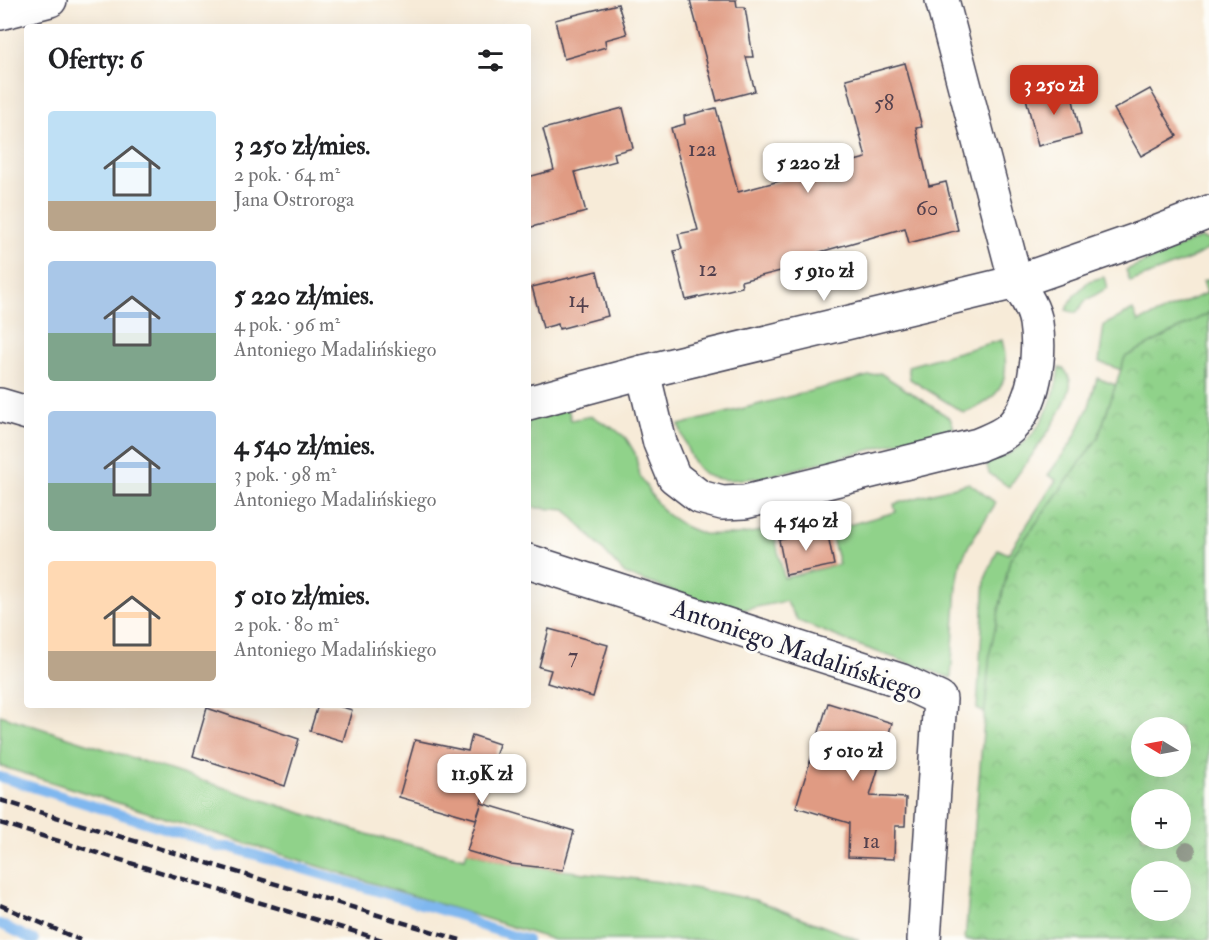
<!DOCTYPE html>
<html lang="pl">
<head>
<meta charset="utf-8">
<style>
  :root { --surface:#fff; --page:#f2f2f2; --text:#202124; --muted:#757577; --accent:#c8321e }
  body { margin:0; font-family:"IM FELL Double Pica",serif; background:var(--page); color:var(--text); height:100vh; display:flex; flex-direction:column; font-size:22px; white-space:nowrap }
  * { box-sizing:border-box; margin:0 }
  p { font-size:20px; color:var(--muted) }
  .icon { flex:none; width:33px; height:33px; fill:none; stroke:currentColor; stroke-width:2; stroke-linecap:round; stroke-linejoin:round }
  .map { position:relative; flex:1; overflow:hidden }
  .details { position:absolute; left:24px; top:24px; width:507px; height:684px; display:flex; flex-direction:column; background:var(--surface); border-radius:6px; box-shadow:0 6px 24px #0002 }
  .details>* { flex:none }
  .needle { width:39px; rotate:280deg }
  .buttons { position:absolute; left:1131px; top:717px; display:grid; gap:12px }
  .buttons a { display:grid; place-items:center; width:60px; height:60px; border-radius:50%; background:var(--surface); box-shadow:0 6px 24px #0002; font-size:30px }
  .price { position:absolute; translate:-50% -51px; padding:0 14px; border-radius:12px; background:#fff; color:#222; font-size:20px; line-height:39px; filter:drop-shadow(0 2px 3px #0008) }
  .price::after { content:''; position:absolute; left:50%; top:36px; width:18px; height:14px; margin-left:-9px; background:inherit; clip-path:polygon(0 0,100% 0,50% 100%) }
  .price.on { background:var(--accent); color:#fff }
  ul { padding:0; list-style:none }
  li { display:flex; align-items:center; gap:18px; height:150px; padding:0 24px }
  li span { display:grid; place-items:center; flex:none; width:168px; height:120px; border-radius:6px; color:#555 }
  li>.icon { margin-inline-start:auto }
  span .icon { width:72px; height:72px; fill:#fffc; stroke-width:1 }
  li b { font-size:26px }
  h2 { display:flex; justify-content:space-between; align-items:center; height:72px; padding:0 24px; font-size:26px }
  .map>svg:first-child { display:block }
  .grass { fill:#90d28a; stroke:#597a62; stroke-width:1.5 }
  .park { fill:url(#park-crowns); stroke:#597a62; stroke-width:1.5; fill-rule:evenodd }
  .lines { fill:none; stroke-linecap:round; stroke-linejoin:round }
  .stream { stroke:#7fb7ef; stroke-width:10 }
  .building { fill:#e09b83 }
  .minor-casing { stroke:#424053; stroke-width:36 }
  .minor { stroke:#fff; stroke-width:33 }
  .rail { stroke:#22223b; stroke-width:4.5; stroke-dasharray:9 4.5; stroke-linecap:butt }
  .tree { fill:#979f91 }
  .labels { text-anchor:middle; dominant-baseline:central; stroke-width:6; stroke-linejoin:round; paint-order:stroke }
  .number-label { font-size:22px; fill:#52404d }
  .street-label { font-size:26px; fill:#22223b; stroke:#fdfcf7 }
</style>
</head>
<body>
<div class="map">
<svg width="1209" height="940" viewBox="0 0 1209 940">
  <defs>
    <pattern id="park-crowns" width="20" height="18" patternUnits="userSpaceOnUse" patternTransform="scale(1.5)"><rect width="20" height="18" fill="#90d28a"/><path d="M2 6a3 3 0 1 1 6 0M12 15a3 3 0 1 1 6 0" fill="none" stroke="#7cb478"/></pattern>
  </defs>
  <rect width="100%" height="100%" fill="#fdfcf7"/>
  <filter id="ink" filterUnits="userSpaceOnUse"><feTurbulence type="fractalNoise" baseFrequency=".0167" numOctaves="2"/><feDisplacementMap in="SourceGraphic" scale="12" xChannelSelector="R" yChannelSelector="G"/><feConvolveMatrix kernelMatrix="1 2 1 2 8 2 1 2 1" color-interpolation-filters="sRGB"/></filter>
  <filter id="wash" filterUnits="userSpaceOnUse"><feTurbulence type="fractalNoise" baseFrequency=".008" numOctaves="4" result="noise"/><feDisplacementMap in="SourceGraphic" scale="24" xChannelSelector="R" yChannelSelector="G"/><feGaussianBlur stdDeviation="1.35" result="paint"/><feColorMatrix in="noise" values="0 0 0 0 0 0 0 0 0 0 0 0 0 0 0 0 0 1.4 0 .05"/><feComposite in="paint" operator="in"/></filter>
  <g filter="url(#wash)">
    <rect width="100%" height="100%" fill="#f7ebd8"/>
    <!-- grass -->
    <g class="grass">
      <polygon points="1200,238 1209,240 1209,249 1190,259 1130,282 1126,270"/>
      <polygon points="1104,277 1107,288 1085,301 1076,313 1066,310 1074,296 1089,281"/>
      <polygon points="1209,279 1209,392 1205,400 1099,362 1104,325 1133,310 1138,322 1207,293 1203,281"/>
      <path d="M1002 340C1012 379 1002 399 964 413L910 379 908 366Z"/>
      <path d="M1059 368 1064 369C1068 374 1071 380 1070 386 1065 415 1026 462 1009 487L989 473 986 462C993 459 1001 458 1008 454 1039 437 1055 402 1059 368Z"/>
      <path d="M880 373 950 418 954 428 765 477C707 483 697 484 679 425Z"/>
      <polygon points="1097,378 1192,414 1016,729 977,709 985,579 998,549 1008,554 1056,480 1048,475 1072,442 1089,406"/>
      <polygon points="568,409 571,420 592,416 616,430 626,438 635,453 640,476 654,499 665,513 686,527 703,534 737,535 773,529 784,578 839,564 830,530 896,512 894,504 969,483 996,503 970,543 961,561 957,585 951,678 855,644 798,621 786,601 732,612 625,574 566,510 528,507 528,419"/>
      <polygon points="0,715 370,835 465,858 467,851 511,864 661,882 755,900 859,940 554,940 0,766"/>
    </g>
    <!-- park -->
    <path class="park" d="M1209 313V940H965L990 652 1010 559 1098 438 1125 357ZM1142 728H1180V766H1142ZM1142 800H1180V838H1142ZM1142 872H1180V910H1142Z"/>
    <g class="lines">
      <!-- stream -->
      <g class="stream">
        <polyline points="0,777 209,842 217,847 229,847 464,917 481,926 527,940"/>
        <polyline points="0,924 34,940"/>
      </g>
    </g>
    <g id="blocks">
      <!-- building -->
      <g class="building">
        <polygon points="690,0 736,0 737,7 745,7 753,57 746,57 755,91 717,101"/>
        <polygon points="618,4 627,34 605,40 606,47 564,59 555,20"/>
        <polygon points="905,63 922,127 916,128 929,186 946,182 958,230 909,243 905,228 813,254 814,257 807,259 808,264 741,281 742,287 686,300 674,251 682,249 678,234 698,230 671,128 685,124 684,116 716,108 738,192 866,158 846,79"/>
        <polygon points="1070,87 1081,135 1038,146 1026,98"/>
        <polygon points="1150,89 1177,136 1141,156 1114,109"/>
        <polygon points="623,108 633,148 614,153 616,161 575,172 586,212 528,228 528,177 554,170 543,129"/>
        <polygon points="597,271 608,316 559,329 558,324 543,328 532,287"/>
        <polygon points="827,530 834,565 786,575 779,540"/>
        <polygon points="549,629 608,645 593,697 547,683 551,670 539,667"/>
        <polygon points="828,703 892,723 870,796 906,798 905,826 895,826 894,859 848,857 849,823 796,807"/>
        <polygon points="318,705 335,705 352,710 343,741 310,731"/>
        <polygon points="207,708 299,739 285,786 193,756"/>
        <polygon points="472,735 499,744 481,803 574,831 563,870 511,864 467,851 481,805 476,819 399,797 415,740 468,751"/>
      </g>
    </g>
  </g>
  <g filter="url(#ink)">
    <use href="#blocks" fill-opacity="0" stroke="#424053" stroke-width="1.5"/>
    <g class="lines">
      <defs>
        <g id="minor">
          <polyline points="0,13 50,0"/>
          <path d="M643 372 660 443 674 477 700 497 722 503 745 502 978 445C989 440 1002 436 1010 428 1035 404 1041 355 1036 323 1034 308 1024 294 1016 282L942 0"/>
          <polyline points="528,403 643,372 1016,282 1148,236 1209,212"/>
          <polyline points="0,405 27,413"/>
          <polyline points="528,561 902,681 940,699 924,940"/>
        </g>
      </defs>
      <!-- minor casing -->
      <use href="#minor" class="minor-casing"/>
      <!-- minor -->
      <use href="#minor" class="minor"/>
      <!-- rail -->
      <g class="rail">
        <polyline points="0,800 460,940"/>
        <polyline points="0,823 382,940"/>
        <polyline points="0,905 80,940"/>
      </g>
    </g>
    <!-- trees -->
    <circle class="tree" cx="1187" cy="851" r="9"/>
  </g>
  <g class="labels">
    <!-- number labels -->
    <g class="number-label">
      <text x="884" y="103">58</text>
      <text x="702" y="149">12a</text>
      <text x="927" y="208">60</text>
      <text x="708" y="269">12</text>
      <text x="578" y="300">14</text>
      <text x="573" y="656">7</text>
      <text x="871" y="841">1a</text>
    </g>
    <!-- street labels -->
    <g class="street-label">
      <text transform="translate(797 650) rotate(19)">Antoniego Madalińskiego</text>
    </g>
  </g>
</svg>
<div class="buttons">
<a><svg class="needle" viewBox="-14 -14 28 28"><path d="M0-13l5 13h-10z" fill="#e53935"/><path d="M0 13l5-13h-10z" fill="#757577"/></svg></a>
<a>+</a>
<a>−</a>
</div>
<b class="price on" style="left:1054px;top:116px">3 250 zł</b>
<b class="price" style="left:808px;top:194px">5 220 zł</b>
<b class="price" style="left:824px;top:302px">5 910 zł</b>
<b class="price" style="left:806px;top:552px">4 540 zł</b>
<b class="price" style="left:853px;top:782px">5 010 zł</b>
<b class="price" style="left:482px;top:805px">11.9K zł</b>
<section class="details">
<h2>Oferty: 6<svg class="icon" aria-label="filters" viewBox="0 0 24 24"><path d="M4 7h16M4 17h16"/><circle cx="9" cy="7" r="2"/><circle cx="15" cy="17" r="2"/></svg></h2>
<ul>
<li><span style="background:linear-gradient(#bfe0f5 75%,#b9a48a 0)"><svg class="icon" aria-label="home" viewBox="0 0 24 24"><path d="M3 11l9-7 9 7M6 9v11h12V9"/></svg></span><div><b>3 250 zł/mies.</b><p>2 pok. · 64 m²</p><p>Jana Ostroroga</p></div></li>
<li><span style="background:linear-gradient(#a9c7e8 60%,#7fa58c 0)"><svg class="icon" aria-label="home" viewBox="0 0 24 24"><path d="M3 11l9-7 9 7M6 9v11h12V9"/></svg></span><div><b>5 220 zł/mies.</b><p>4 pok. · 96 m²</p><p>Antoniego Madalińskiego</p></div></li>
<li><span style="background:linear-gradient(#a9c7e8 60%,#7fa58c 0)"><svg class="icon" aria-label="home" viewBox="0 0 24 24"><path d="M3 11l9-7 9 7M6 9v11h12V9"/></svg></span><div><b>4 540 zł/mies.</b><p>3 pok. · 98 m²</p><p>Antoniego Madalińskiego</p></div></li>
<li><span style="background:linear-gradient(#ffd9b3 75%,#b9a48a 0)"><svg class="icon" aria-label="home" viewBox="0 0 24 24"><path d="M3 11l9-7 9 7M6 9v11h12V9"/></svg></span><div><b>5 010 zł/mies.</b><p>2 pok. · 80 m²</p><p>Antoniego Madalińskiego</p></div></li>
</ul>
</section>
</div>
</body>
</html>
